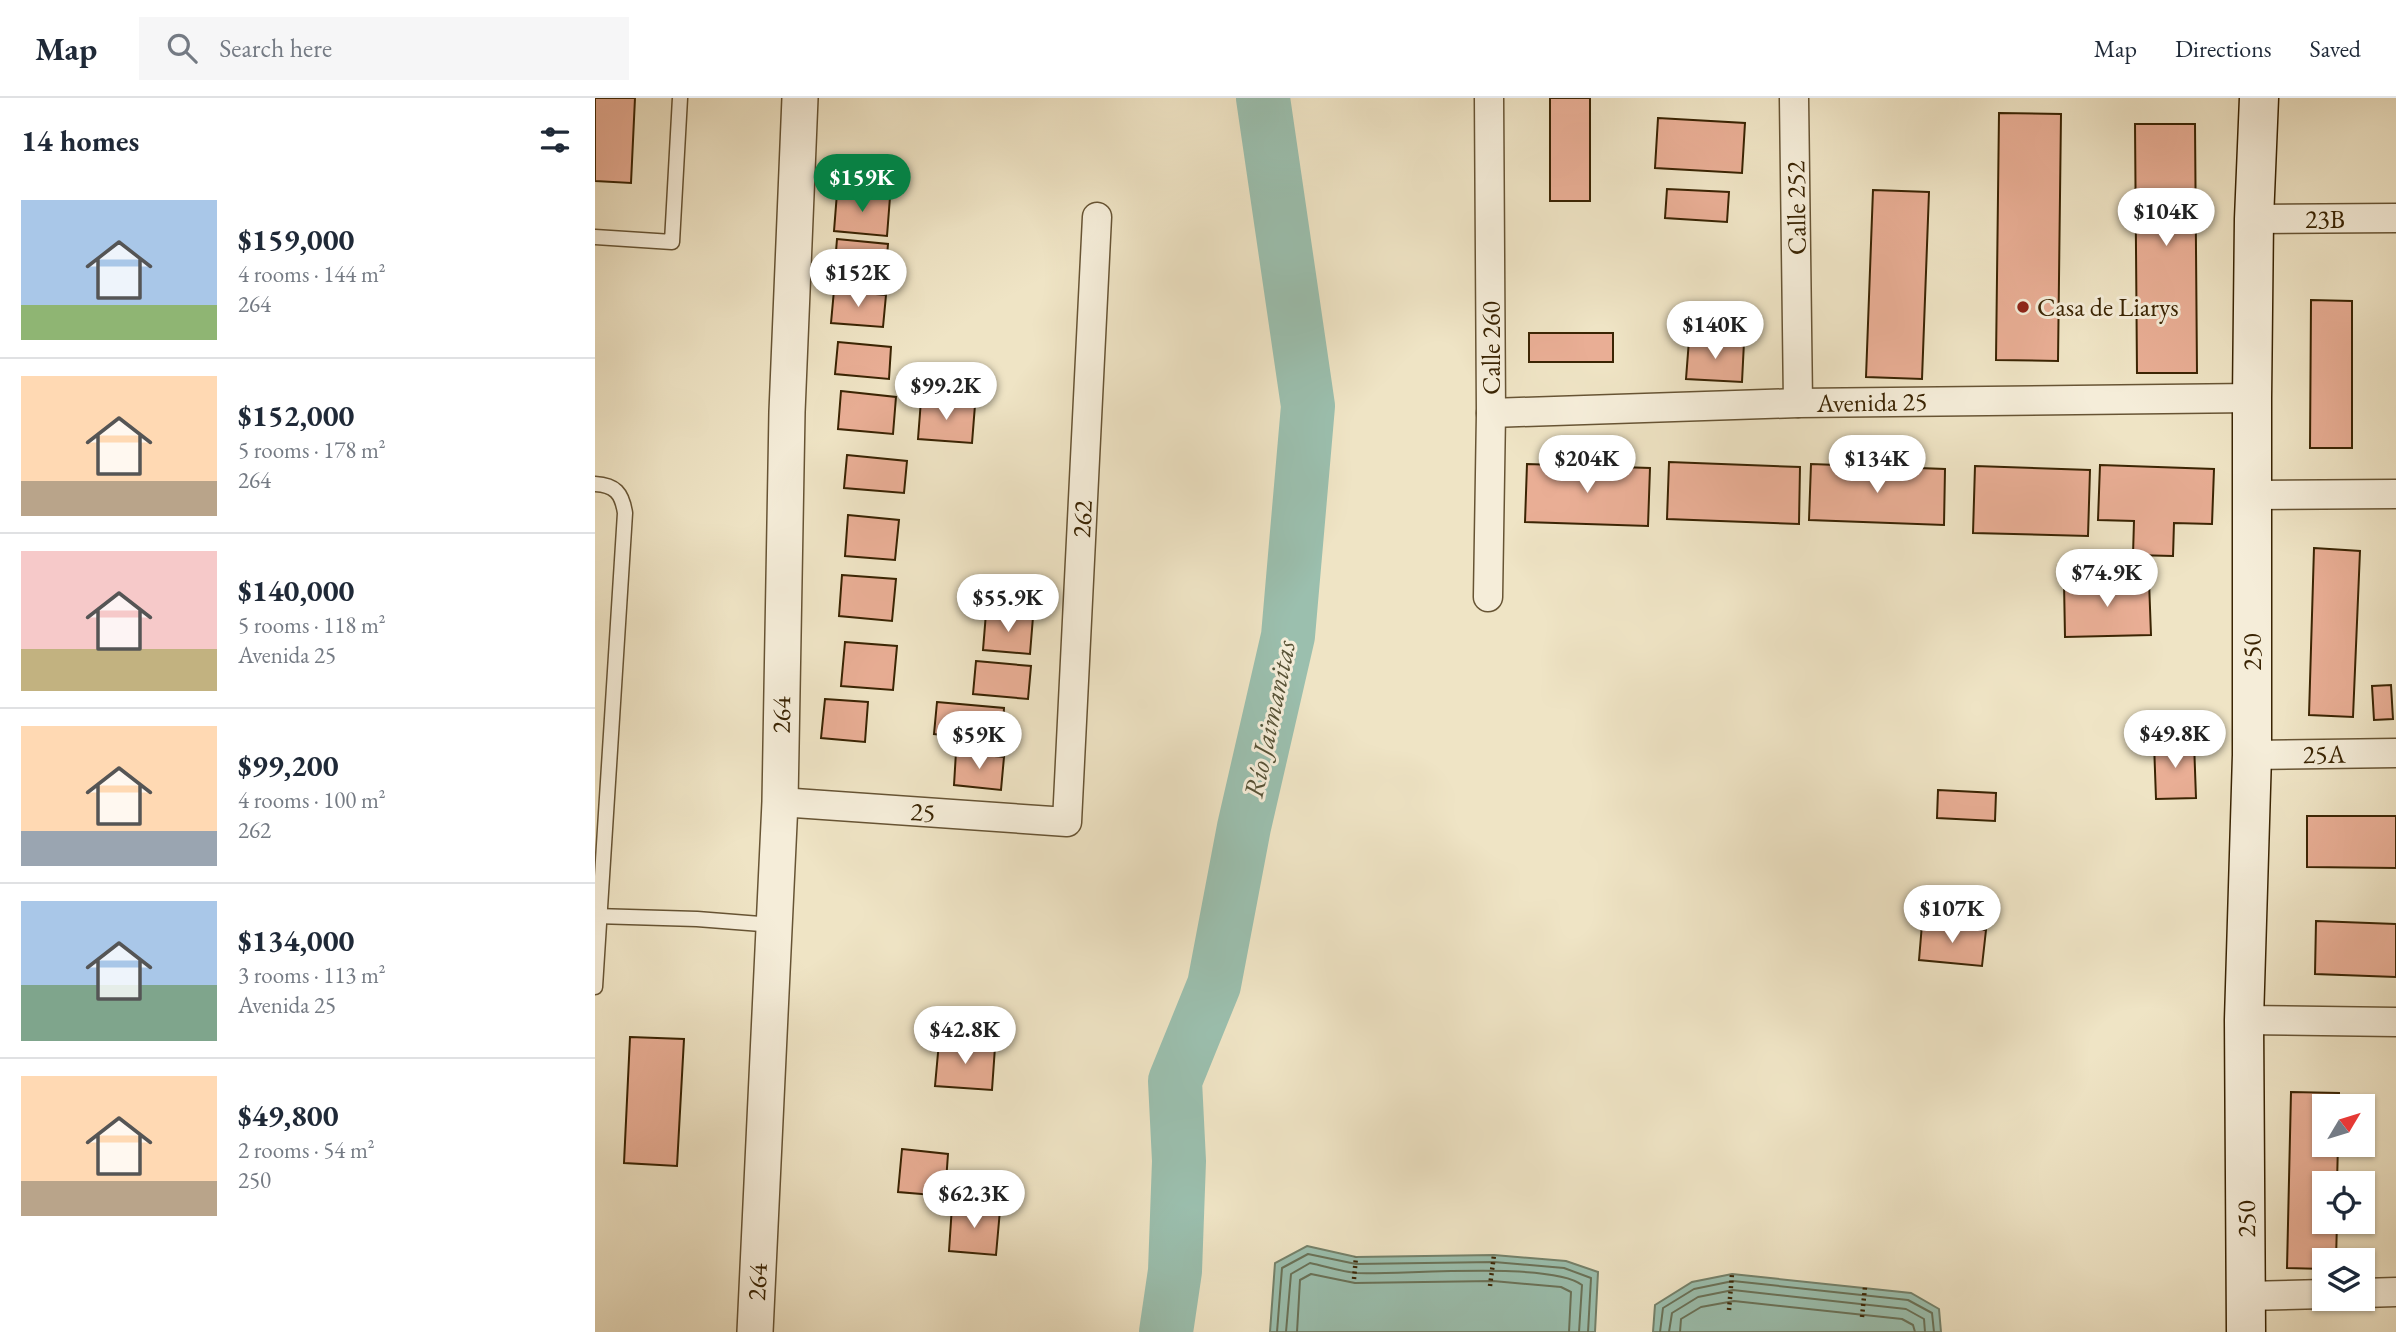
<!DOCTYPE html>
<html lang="en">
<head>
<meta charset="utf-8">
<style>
  :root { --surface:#fff; --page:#f6f6f7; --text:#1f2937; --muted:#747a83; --line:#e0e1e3; --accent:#0b8043 }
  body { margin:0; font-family:"EB Garamond",serif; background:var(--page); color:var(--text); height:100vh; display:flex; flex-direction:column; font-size:26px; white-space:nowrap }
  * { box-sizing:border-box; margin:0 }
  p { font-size:23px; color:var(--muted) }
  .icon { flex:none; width:38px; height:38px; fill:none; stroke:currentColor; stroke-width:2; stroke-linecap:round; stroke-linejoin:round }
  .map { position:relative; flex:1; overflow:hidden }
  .panel { display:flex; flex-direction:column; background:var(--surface); width:595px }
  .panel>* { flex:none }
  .needle { width:46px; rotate:52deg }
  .tools { position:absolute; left:1717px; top:996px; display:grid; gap:14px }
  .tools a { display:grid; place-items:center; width:63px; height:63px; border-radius:0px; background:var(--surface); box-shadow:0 2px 5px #0004; font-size:35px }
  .price { position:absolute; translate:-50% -60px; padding:0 16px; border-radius:24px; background:#fff; color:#222; font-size:23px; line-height:46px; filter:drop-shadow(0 2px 4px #0008) }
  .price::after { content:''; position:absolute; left:50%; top:42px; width:21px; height:16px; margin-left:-10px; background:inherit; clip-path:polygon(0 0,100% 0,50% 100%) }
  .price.active { background:var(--accent); color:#fff }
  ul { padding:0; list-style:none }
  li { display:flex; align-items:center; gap:21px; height:175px; padding:0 21px }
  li+li { border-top:2px solid var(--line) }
  li span { display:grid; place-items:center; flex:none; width:196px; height:140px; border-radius:0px; color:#555 }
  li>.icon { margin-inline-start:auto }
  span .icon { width:84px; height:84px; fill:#fffc; stroke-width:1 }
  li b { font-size:30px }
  h2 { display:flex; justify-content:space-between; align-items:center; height:84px; padding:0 21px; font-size:30px }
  header { display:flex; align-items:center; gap:42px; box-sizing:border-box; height:98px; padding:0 35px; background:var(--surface); border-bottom:2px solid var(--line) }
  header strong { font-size:33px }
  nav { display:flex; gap:38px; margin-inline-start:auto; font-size:24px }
  .search { width:490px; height:63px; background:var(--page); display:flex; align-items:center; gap:18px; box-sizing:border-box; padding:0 24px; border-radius:0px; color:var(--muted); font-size:26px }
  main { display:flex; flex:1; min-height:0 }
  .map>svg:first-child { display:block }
  .water { fill:#9bbfae; stroke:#74816a; stroke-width:2 }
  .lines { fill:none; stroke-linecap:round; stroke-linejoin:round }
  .shore { stroke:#6a7258; stroke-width:2 }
  .river { stroke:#9bbfae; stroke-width:54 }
  .building { fill:#e9ae95; stroke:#3a2403; stroke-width:2 }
  .service-casing { stroke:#675434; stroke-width:17 }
  .minor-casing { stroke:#675434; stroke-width:31 }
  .tertiary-casing { stroke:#675434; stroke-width:38 }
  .secondary-casing { stroke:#3a2403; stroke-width:41 }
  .path { stroke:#3a2403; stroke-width:4.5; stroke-dasharray:2 3.5; stroke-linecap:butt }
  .service { stroke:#f5edd9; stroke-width:14 }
  .minor { stroke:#f5edd9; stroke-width:28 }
  .tertiary { stroke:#f5edd9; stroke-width:35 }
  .secondary { stroke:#f5edd9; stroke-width:38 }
  .poi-dot { fill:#8f2418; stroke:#f5edd9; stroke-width:2.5 }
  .labels { text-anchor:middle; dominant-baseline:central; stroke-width:6; stroke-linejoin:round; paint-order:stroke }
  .street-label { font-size:26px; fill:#3a2403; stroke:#f5edd9 }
  .poi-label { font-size:26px; fill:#3a2403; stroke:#f5edd9; text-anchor:start }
  .water-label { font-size:28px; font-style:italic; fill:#575236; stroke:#f5edd9 }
</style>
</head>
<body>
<header>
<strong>Map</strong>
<div class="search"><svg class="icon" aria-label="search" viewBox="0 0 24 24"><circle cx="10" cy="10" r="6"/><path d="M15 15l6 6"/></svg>Search here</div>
<nav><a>Map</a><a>Directions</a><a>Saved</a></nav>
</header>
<main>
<section class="panel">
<h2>14 homes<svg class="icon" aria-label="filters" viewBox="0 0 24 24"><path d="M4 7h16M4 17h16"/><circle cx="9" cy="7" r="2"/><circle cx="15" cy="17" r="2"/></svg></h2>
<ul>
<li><span style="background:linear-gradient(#a9c7e8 75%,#8fb573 0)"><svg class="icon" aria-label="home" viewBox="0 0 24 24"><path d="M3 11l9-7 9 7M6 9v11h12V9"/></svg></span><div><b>$159,000</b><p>4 rooms · 144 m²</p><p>264</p></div></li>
<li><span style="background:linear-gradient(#ffd9b3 75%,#b9a48a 0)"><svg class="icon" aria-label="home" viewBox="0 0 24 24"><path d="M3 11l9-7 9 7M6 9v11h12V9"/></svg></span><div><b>$152,000</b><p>5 rooms · 178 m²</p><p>264</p></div></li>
<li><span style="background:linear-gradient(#f6c9c9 70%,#c2b280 0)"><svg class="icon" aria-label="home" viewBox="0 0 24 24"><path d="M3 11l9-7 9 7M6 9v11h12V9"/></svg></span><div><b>$140,000</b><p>5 rooms · 118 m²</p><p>Avenida 25</p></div></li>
<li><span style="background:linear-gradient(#ffd9b3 75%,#9aa5b1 0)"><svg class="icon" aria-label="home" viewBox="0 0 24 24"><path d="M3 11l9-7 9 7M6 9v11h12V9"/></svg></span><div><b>$99,200</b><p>4 rooms · 100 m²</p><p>262</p></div></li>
<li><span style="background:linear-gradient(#a9c7e8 60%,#7fa58c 0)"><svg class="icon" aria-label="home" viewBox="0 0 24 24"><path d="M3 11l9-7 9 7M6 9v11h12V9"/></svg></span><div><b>$134,000</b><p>3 rooms · 113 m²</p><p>Avenida 25</p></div></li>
<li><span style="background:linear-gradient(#ffd9b3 75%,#b9a48a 0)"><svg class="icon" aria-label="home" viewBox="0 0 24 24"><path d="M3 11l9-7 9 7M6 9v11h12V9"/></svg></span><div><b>$49,800</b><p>2 rooms · 54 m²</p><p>250</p></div></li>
</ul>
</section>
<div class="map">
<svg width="1801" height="1234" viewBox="0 0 1801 1234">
  <rect width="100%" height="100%" fill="#efe4c5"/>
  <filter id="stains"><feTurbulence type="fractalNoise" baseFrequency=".00286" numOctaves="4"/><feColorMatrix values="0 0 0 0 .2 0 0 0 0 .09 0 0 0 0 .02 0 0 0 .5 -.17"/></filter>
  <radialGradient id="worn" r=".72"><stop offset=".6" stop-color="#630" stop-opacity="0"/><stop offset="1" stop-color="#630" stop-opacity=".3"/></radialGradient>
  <!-- water -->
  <g class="water">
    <polygon points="712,1148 761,1159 899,1157 971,1163 1003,1174 1000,1234 675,1234 680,1165"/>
    <polygon points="1137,1176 1316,1195 1344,1211 1346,1234 1058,1234 1060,1207 1097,1184"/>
  </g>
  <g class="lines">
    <!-- shore -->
    <g class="shore">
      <polyline points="682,1234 687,1170 713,1156 761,1166 899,1164 969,1170 996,1180 993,1234"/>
      <path d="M691 1234 696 1176 715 1165C730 1168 747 1174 762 1175 807 1177 956 1163 987 1187L984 1234"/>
      <polyline points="702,1234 705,1182 716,1176 760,1185 898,1183 966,1189 976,1194 974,1234"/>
      <polyline points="1065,1234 1068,1210 1099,1191 1138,1183 1313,1202 1337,1215 1339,1234"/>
      <polyline points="1074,1234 1077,1215 1103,1199 1138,1192 1311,1211 1329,1221 1330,1234"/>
      <polyline points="1085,1234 1086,1221 1106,1209 1139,1203 1307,1221 1318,1227 1320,1234"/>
    </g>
    <!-- river -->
    <polyline class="river" points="571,1234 580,1173 584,1063 580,983 619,887 649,729 693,538 713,308 668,0"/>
  </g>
  <!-- building -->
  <g class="building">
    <polygon points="0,0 40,0 36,85 0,83"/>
    <rect x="955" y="0" width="40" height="103"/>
    <polygon points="1404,15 1466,16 1463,263 1401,262"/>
    <polygon points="1063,20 1150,25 1147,75 1060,70"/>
    <polygon points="1540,26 1600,26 1602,275 1542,275"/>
    <polygon points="1072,91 1134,94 1132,124 1070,120"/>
    <polygon points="1278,92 1334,94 1327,281 1271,279"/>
    <polygon points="242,95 295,99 292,138 239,133"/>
    <polygon points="242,141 293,146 290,182 239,178"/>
    <polygon points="239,192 291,197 288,229 236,225"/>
    <polygon points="1716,202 1757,203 1757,350 1715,350"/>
    <rect x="934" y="235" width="84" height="29"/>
    <polygon points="1094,242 1149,244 1147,284 1091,281"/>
    <polygon points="243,244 296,249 294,281 240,276"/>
    <polygon points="246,293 301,299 298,336 243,331"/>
    <polygon points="326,302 380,307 377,345 323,341"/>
    <polygon points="252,357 312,363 309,395 249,390"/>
    <polygon points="1074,364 1205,369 1204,426 1072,421"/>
    <polygon points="932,366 1055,370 1053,428 930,424"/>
    <polygon points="1216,366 1350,371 1349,427 1214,422"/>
    <polygon points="1505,367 1619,371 1617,426 1579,425 1578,458 1538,457 1539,423 1503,422"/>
    <polygon points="1380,368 1495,372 1493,438 1378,435"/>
    <polygon points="253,417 304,422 300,462 250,458"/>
    <polygon points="1719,450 1765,453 1758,619 1714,617"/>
    <polygon points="247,477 301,481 297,523 244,518"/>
    <polygon points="1554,483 1556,537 1470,539 1469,484"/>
    <polygon points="391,515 438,519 435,556 388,552"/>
    <polygon points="250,544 302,548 298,592 246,588"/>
    <polygon points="381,563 436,568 433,601 378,596"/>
    <polygon points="1796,587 1798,621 1779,622 1777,588"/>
    <polygon points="230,601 273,604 270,644 226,640"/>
    <polygon points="342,604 409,610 407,643 339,636"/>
    <polygon points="1599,644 1601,700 1561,701 1559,645"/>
    <polygon points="361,654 409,659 406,692 359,687"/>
    <polygon points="1343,692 1401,695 1400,723 1342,720"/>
    <polygon points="1712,718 1801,718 1801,770 1712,769"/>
    <polygon points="1721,823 1801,826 1801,879 1720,876"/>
    <polygon points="1327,826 1391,832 1387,868 1324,862"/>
    <polygon points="35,939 89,941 82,1068 29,1065"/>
    <polygon points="344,944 400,949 397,992 340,988"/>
    <polygon points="1696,994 1744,995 1744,1008 1729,1008 1729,1046 1743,1046 1742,1085 1729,1085 1729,1124 1742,1124 1741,1162 1729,1162 1729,1171 1692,1170"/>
    <polygon points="307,1051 353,1056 350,1098 303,1094"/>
    <polygon points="357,1108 405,1112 401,1157 354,1153"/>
  </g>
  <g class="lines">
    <defs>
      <g id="service">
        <polyline points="0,139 77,144 85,0"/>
        <path d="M0 386C20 387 27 395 30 415L0 889"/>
        <polyline points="0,818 102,821 179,827"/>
      </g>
      <g id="minor">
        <polyline points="1199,0 1203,305"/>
        <polyline points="1659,121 1801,120"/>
        <polyline points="896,315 1203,305 1657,300"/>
        <polyline points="1657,397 1801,396"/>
        <polyline points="893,499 896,315 894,0"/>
        <polyline points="1657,657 1801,655"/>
        <polyline points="185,704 472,724 502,119"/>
        <polyline points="1649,922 1801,924"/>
        <polyline points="1768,1195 1801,1194"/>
        <polyline points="1652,1198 1729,1196"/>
      </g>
      <polyline id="tertiary" points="160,1234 185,704 192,314 205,0"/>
      <polyline id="secondary" points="1651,1234 1649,922 1657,657 1657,300 1659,121 1664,0"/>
    </defs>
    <!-- service casing -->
    <use href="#service" class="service-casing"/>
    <!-- minor casing -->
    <use href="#minor" class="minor-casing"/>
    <!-- tertiary casing -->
    <use href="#tertiary" class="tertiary-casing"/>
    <!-- secondary casing -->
    <use href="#secondary" class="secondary-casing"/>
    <!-- path -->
    <g class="path">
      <polyline points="759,1181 761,1159"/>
      <polyline points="895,1188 899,1157"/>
      <polyline points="1134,1212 1137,1176"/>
      <polyline points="1267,1219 1270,1189"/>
    </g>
    <!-- service -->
    <use href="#service" class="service"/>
    <!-- minor -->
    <use href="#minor" class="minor"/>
    <!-- tertiary -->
    <use href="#tertiary" class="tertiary"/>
    <!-- secondary -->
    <use href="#secondary" class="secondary"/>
  </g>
  <!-- markers -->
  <circle class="poi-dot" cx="1428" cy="209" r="7"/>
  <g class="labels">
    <!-- street labels -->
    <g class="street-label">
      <text transform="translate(1201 110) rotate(-91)">Calle 252</text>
      <text x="1730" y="121">23B</text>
      <text transform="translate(896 250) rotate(-90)">Calle 260</text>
      <text transform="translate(1277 304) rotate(-1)">Avenida 25</text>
      <text transform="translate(487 421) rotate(-87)">262</text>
      <text transform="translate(1657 554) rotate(-90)">250</text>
      <text transform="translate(186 617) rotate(-89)">264</text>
      <text transform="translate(1729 656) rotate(-1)">25A</text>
      <text transform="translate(328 714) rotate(4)">25</text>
      <text transform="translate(1651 1121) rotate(-91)">250</text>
      <text transform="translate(162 1184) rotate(-87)">264</text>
    </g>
    <!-- poi labels -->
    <g class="poi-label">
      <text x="1442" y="209">Casa de Liarys</text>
    </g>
    <!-- water labels -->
    <g class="water-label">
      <text transform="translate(674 621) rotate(-78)">Río Jaimanitas</text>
    </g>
  </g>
  <rect width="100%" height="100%" filter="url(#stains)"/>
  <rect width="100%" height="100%" fill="url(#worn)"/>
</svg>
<div class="tools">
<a><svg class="needle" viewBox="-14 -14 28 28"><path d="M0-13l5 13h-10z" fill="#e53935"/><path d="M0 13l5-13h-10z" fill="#747a83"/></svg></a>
<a><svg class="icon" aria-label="locate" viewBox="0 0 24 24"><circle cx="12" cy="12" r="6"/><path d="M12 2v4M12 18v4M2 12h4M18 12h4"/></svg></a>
<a><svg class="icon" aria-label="layers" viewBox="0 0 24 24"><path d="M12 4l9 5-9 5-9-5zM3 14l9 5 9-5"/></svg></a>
</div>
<b class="price active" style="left:267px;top:116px">$159K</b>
<b class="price" style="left:1571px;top:150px">$104K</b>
<b class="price" style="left:263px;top:211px">$152K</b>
<b class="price" style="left:1120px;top:263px">$140K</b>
<b class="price" style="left:351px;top:324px">$99.2K</b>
<b class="price" style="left:992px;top:397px">$204K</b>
<b class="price" style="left:1282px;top:397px">$134K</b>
<b class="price" style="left:1512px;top:511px">$74.9K</b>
<b class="price" style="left:413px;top:536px">$55.9K</b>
<b class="price" style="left:1580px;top:672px">$49.8K</b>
<b class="price" style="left:384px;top:673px">$59K</b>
<b class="price" style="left:1357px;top:847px">$107K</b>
<b class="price" style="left:370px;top:968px">$42.8K</b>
<b class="price" style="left:379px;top:1132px">$62.3K</b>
</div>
</main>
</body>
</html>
